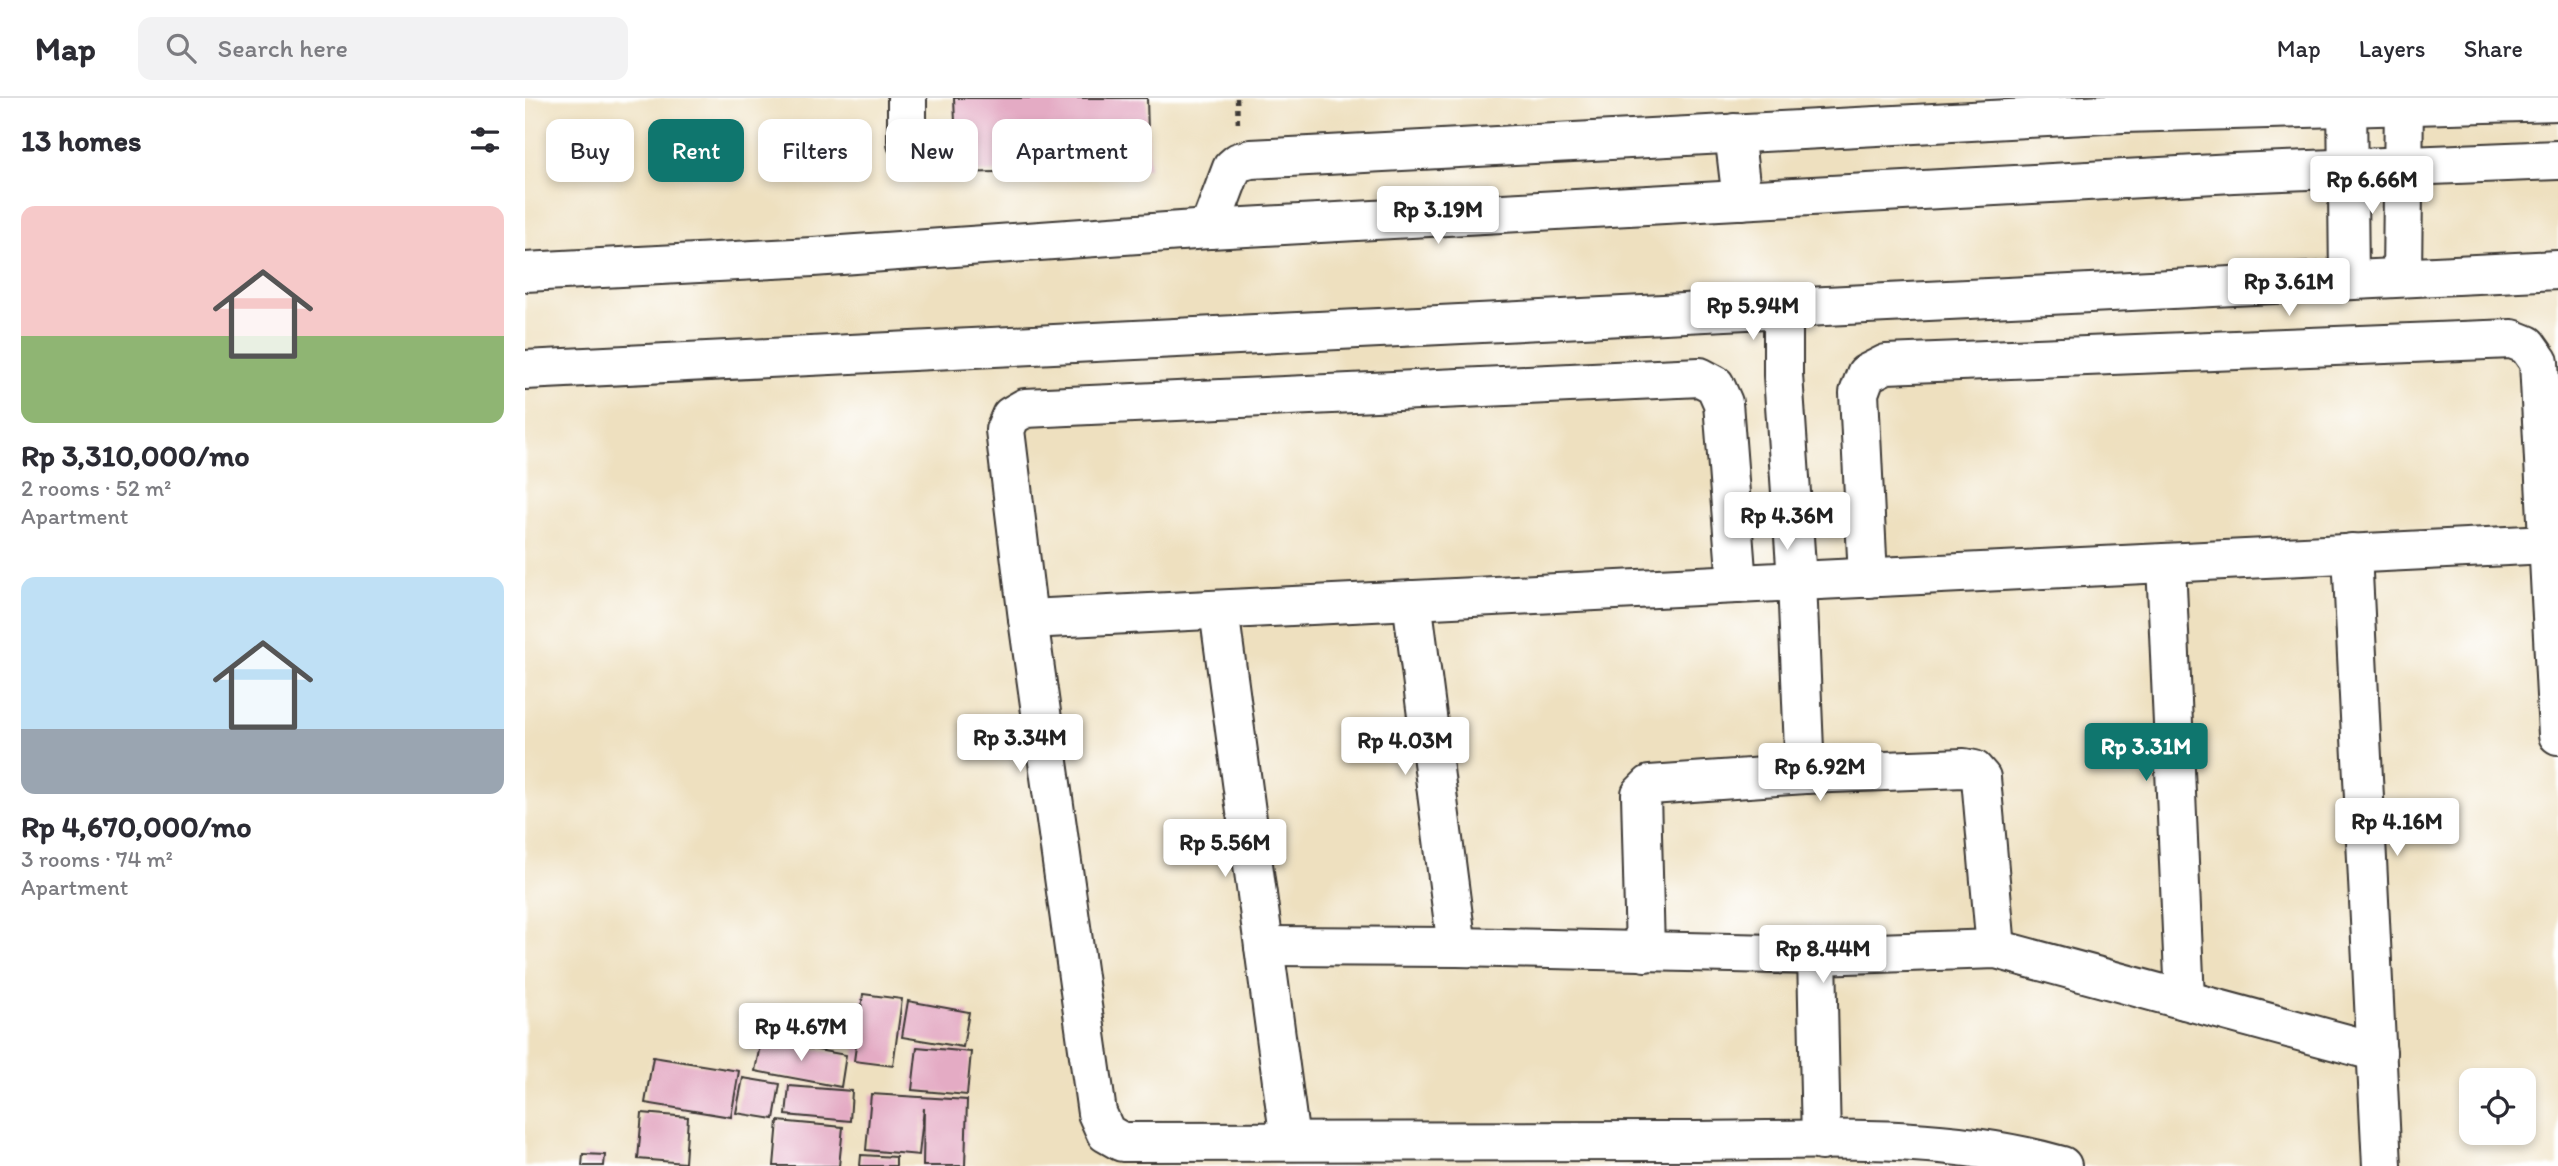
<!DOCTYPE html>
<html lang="en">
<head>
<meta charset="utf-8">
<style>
  :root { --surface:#fff; --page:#f2f2f3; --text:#2b2b33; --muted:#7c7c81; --line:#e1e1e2; --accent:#0f766e }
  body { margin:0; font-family:Itim,sans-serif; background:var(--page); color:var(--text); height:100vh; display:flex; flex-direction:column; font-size:26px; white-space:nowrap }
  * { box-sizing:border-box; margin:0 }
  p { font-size:23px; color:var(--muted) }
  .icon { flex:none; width:38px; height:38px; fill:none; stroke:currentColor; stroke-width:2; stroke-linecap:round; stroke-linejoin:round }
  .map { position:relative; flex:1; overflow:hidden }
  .sheet { display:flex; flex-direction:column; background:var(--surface); width:525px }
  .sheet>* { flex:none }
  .guide { position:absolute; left:21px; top:21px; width:665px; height:63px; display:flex; gap:14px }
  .buttons { position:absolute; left:1934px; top:970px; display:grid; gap:14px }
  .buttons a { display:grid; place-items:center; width:77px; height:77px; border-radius:14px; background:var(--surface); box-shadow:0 4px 10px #0003; font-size:35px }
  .price { position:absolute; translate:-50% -60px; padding:0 16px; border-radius:7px; background:#fff; color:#222; font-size:23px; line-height:46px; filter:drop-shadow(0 2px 4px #0008) }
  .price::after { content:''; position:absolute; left:50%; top:42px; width:21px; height:16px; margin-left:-10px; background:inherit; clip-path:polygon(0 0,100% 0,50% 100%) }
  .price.current { background:var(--accent); color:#fff }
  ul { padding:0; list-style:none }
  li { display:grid; align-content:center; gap:14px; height:371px; padding:0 21px }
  li span { display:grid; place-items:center; height:217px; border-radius:14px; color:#555 }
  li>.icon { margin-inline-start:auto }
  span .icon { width:126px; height:126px; fill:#fffc; stroke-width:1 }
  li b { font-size:30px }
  h2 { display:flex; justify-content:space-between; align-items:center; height:84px; padding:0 21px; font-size:30px }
  .chip { padding:0 24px; border-radius:14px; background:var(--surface); box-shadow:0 4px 10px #0003; font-size:24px; line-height:63px }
  .chip.current { background:var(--accent); color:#fff }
  header { display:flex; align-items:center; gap:42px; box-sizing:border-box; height:98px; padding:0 35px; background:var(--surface); border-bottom:2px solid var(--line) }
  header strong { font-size:33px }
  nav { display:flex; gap:38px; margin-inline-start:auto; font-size:24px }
  .search { width:490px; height:63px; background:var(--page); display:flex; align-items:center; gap:18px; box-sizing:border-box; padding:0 24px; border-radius:14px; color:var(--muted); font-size:26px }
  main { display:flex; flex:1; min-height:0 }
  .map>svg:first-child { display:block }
  .building { fill:#e4abc4 }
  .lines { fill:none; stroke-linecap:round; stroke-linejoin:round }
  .minor-casing { stroke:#3c3934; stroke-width:42 }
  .path { stroke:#3c3934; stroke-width:4.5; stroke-dasharray:5 5; stroke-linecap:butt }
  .minor { stroke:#fff; stroke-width:38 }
</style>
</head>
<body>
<header>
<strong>Map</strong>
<div class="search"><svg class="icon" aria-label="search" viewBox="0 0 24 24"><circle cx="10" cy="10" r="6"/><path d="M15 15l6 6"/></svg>Search here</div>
<nav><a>Map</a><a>Layers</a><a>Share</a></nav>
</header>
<main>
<section class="sheet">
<h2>13 homes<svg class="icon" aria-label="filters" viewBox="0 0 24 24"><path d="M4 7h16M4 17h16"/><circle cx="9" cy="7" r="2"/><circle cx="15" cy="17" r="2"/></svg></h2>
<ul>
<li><span style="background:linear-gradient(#f6c9c9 60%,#8fb573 0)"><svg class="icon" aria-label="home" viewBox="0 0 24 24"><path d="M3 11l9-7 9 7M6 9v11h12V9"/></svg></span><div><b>Rp 3,310,000/mo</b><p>2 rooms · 52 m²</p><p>Apartment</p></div></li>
<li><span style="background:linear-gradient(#bfe0f5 70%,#9aa5b1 0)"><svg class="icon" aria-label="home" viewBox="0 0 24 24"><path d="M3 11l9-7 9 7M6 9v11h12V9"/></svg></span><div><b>Rp 4,670,000/mo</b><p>3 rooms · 74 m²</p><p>Apartment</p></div></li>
</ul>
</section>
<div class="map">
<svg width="2033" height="1068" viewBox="0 0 2033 1068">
  <rect width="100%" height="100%" fill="#fff"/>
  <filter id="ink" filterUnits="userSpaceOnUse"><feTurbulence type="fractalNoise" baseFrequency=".0143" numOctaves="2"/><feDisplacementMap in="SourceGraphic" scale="14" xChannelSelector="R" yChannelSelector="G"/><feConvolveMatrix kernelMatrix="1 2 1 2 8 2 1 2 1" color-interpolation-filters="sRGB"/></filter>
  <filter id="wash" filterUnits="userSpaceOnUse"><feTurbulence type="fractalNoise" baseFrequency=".00686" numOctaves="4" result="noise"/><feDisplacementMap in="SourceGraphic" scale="28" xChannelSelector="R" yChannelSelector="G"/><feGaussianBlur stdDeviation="1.57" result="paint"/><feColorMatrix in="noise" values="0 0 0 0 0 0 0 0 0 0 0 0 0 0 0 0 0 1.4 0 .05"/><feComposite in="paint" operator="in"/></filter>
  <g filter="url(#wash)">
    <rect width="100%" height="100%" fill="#eee0bf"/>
    <g id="blocks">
      <!-- building -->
      <g class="building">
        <polygon points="429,0 622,0 624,70 432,75"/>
        <polygon points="338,896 377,901 368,968 329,963"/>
        <polygon points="383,903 444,914 438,949 377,939"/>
        <polygon points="236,942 321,957 316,989 230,973"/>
        <polygon points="392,949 446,954 442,997 387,992"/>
        <polygon points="128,959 214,973 206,1019 120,1005"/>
        <polygon points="218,980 255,986 249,1021 211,1015"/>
        <polygon points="264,988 327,993 325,1023 261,1017"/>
        <polygon points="346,996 442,1002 440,1068 398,1068 399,1010 394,1057 341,1052"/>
        <polygon points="117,1015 163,1019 160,1065 113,1061"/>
        <polygon points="253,1023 318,1029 314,1068 249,1068"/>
        <polygon points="58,1056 80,1057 79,1068 57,1068"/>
        <polygon points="336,1057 371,1059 371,1068 335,1068"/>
      </g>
    </g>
  </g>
  <g filter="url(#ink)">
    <use href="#blocks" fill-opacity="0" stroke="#3c3934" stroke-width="2"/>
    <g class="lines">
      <defs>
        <g id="minor">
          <polyline points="382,0 382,45"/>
          <polyline points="1822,0 1824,182"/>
          <polyline points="1209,35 1217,102"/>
          <polyline points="684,131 707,70 714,64 726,61 1598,15 2033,3"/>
          <polyline points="0,174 288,159 684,131 1708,75 2033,62"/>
          <polyline points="1877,179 1879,0"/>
          <polyline points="1258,210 1258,277 1272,483 1280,676"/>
          <polyline points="0,272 2033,172"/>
          <polyline points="1827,455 1857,1068"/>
          <polyline points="1641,465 1660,902"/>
          <polyline points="1343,480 1334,295 1341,276 1361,266 1987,241 2002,247 2014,264 2033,637"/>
          <path d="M1212 486 1198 305 1190 287 1175 279 500 310 486 318 480 332 503 521 572 1015 581 1035 597 1044C780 1043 964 1043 1148 1043 1277 1043 1412 1032 1537 1068"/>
          <polyline points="887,502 932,849"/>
          <polyline points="694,512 765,1043"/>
          <polyline points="503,521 2023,446"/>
          <polyline points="739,848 932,849 1292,857 1471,851 1852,954"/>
          <polyline points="1120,854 1116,696 1125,687 1280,676 1439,670 1449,672 1456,680 1471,851"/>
          <polyline points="1292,857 1296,1043"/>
        </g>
      </defs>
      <!-- minor casing -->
      <use href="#minor" class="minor-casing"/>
      <!-- path -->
      <polyline class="path" points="712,0 713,28"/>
      <!-- minor -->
      <use href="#minor" class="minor"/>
    </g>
  </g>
</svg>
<div class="buttons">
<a><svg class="icon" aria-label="locate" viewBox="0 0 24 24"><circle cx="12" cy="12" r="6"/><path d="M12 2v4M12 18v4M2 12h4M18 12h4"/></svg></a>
</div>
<b class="price" style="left:1847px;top:118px">Rp 6.66M</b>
<b class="price" style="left:913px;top:148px">Rp 3.19M</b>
<b class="price" style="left:1764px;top:220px">Rp 3.61M</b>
<b class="price" style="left:1228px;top:244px">Rp 5.94M</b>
<b class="price" style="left:1262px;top:454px">Rp 4.36M</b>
<b class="price" style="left:495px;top:676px">Rp 3.34M</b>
<b class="price" style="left:880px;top:679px">Rp 4.03M</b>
<b class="price current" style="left:1621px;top:685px">Rp 3.31M</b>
<b class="price" style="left:1295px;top:705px">Rp 6.92M</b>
<b class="price" style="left:1872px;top:760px">Rp 4.16M</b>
<b class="price" style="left:700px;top:781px">Rp 5.56M</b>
<b class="price" style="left:1298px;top:887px">Rp 8.44M</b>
<b class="price" style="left:276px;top:965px">Rp 4.67M</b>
<div class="guide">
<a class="chip">Buy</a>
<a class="chip current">Rent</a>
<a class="chip">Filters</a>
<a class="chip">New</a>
<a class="chip">Apartment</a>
</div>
</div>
</main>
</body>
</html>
